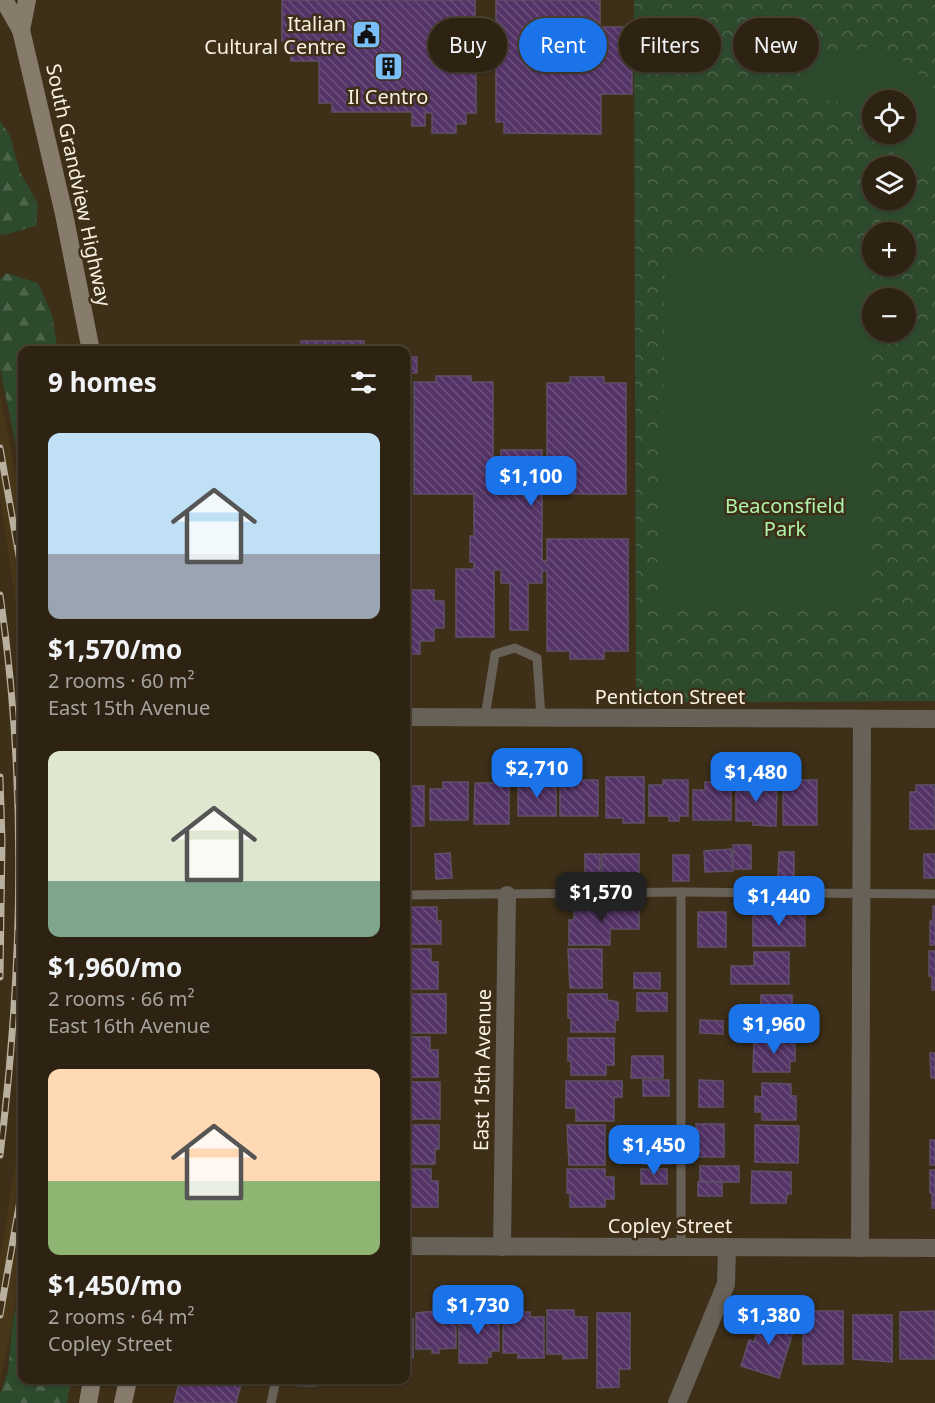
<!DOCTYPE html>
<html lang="en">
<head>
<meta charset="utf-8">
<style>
  :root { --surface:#2e2312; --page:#362b1b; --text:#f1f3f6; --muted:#a7a49f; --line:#494032; --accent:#1a73e8 }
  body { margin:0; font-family:"Noto Sans",sans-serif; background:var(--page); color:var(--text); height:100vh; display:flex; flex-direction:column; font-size:22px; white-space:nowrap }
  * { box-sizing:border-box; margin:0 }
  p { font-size:20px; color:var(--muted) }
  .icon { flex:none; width:33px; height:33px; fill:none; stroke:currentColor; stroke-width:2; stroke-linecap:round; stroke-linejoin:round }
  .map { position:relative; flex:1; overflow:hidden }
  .side { position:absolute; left:18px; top:346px; width:392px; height:1038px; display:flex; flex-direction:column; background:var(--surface); border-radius:12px; box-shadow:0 2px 4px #0004,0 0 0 2px var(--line) }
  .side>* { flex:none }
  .guide { position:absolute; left:428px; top:18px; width:417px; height:54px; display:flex; gap:12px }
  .tools { position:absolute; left:862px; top:90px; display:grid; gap:12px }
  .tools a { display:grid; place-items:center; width:54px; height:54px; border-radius:50%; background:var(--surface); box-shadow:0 2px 4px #0004,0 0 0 2px var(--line); font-size:30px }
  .price { position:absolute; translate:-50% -51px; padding:0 14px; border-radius:12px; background:var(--accent); color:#fff; font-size:20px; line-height:39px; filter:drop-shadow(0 2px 3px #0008) }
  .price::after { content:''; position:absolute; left:50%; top:36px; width:18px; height:14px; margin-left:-9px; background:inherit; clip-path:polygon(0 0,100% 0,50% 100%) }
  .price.current { background:#222; color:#fff }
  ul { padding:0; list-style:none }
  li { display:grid; align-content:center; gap:12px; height:318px; padding:0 30px }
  li span { display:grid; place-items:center; height:186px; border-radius:12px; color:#555 }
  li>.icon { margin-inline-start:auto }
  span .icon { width:108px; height:108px; fill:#fffc; stroke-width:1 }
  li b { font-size:26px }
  h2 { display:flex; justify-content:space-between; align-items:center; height:72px; padding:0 30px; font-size:26px }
  .pill { padding:0 21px; border-radius:27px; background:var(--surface); box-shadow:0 2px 4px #0004,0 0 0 2px var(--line); font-size:21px; line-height:54px }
  .pill.current { background:var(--accent); color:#fff }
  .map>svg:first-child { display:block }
  .built { fill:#473618 }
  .forest { fill:url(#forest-firs) }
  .park { fill:url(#park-crowns); fill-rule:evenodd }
  .garden { fill:#2e4a2d }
  .building { fill:url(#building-back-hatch); stroke:#5e5067; stroke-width:1.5 }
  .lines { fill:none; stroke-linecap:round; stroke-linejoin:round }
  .lane { stroke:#686157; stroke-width:9 }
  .street { stroke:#686157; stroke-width:18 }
  .secondary { stroke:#877c6b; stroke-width:18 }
  .rail-casing { stroke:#b9af9e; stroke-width:7 }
  .rail { stroke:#3d2f18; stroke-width:4.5; stroke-dasharray:14; stroke-linecap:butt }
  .labels { text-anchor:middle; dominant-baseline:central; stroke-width:5; stroke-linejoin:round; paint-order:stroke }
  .poi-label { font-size:20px; fill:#f8f0e2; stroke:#3d2f18; text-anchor:end }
  .street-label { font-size:20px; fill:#f8f0e2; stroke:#3d2f18 }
  .park-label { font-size:20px; fill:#adf5ab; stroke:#3d2f18 }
</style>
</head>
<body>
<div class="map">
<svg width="935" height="1403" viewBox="0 0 935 1403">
  <defs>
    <pattern id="forest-firs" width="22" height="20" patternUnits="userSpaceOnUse" patternTransform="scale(1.5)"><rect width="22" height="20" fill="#2e4a2d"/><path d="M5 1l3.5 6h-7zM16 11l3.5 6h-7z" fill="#4d644b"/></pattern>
    <pattern id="park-crowns" width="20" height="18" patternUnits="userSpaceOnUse" patternTransform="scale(1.5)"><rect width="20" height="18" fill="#2e4a2d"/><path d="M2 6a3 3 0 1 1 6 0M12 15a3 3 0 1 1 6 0" fill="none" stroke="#4d644b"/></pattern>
    <pattern id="building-back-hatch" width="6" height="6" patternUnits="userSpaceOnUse" patternTransform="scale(1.5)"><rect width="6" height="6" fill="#543367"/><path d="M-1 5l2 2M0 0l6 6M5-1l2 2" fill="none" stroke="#6d517c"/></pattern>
  </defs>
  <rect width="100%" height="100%" fill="#3d2f18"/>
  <!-- built -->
  <g class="built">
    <polygon points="0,393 22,509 22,649 0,498"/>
    <polygon points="22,1107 22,1264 6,1356 0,1378 0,1257 19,1140"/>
  </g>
  <!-- forest -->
  <g class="forest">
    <polygon points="0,121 10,136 20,172 38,204 36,226 4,235 0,234"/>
    <polygon points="6,273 38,283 52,315 58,351 22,351 22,475 0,368 0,279"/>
    <polygon points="22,1283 22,1380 71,1380 67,1403 0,1403 0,1394 8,1372 13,1319"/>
  </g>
  <!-- park -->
  <path class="park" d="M634 0H935V701L636 703ZM873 100H906V134H873ZM873 166H906V200H873ZM873 232H906V266H873ZM873 298H906V332H873Z"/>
  <!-- garden -->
  <g class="garden">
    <path d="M874 45 909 64 935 89V165L906 170V166H897L890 143 884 134H906V100H873V120C849 100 829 100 799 98L801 53 849 54Z"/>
    <polygon points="665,254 872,255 871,604 661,603"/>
  </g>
  <!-- building -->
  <g class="building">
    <polygon points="282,0 475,0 475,30 456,30 456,71 476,71 476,113 466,113 466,124 456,124 456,133 432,133 432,113 425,113 425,126 412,126 412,112 332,112 332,103 319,103 319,61 291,61 291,41 282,41"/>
    <polygon points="496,0 600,0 600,27 632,27 632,94 601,94 601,134 504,133 504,122 496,122"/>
    <polygon points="301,341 364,341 364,350 375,351 251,351 251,346 301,346"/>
    <rect x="405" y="357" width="12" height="16"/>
    <polygon points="436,376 471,376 471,382 493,382 493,462 501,462 501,450 542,450 542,462 547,462 547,383 570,383 570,377 604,377 604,383 626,383 626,494 547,494 547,473 542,473 542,561 547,561 547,539 628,539 628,651 604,651 604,659 570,659 570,651 547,651 547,571 542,571 542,583 528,583 528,630 510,630 510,583 501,583 501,570 494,570 494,637 456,637 456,569 474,569 474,562 470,562 470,536 474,536 474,494 414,494 414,382 436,382"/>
    <polygon points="405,590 434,590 434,601 444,601 444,628 434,628 434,641 420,641 420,654 405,654"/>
    <polygon points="606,777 644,777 644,823 623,823 623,818 606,818"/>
    <polygon points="574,780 598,780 598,816 560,816 560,786 574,786"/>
    <polygon points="663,780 688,780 688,816 679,816 679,821 669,821 669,816 649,816 649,785 663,785"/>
    <polygon points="790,780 817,780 817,825 783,825 783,785 790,785"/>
    <polygon points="405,781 410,781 410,786 424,786 424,826 405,826"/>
    <polygon points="531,781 556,781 556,816 518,816 518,784 531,784"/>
    <polygon points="736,781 760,781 760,786 777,786 776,826 753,825 753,821 736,821"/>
    <polygon points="443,782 468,782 468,820 430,820 430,789 443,789"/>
    <polygon points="705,782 731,782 731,820 693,820 693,790 705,790"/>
    <polygon points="475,783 500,783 500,787 509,787 509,824 474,824"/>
    <polygon points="916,785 935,785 935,829 910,829 910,792 916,792"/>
    <rect x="733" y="845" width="18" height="24"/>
    <polygon points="731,849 733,871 705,872 704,851"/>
    <polygon points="779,852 794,852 794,877 778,877"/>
    <polygon points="450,853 452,878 436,879 435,854"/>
    <rect x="585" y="854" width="15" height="23"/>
    <rect x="602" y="854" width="37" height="24"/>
    <rect x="924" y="854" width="11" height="24"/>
    <rect x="673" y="855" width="16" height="26"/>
    <polygon points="574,906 639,906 639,929 610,929 610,945 569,945 569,920 574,920"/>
    <polygon points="933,906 935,906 935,945 930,945 930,921 933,921"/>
    <polygon points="405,907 437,907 437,921 441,921 441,944 405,944"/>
    <rect x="753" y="908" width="52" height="38"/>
    <rect x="698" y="912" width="28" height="35"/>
    <polygon points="405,949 431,949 431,962 438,962 438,989 405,989"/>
    <polygon points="568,949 602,949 602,988 570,988"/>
    <polygon points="929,951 935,951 935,990 932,990 932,976 929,976"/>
    <polygon points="754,952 789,952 789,984 731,984 731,966 754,966"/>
    <polygon points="634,973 660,973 660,989 634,988"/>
    <rect x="637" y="993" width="30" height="18"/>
    <rect x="405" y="994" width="41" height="39"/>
    <polygon points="568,994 607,994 607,1000 618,1002 618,1020 615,1020 615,1032 571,1032 571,1018 568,1018"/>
    <polygon points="761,995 792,995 792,1008 796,1008 796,1030 761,1030 761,1024 754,1024 754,1007 761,1007"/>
    <polygon points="700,1020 723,1021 723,1034 700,1033"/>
    <polygon points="405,1037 430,1037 430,1050 438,1050 438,1077 405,1077"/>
    <polygon points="568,1038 614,1038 614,1065 606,1065 606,1075 571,1075 571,1061 568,1061"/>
    <polygon points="754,1038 795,1038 795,1061 790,1061 790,1072 753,1072"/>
    <polygon points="930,1053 935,1053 935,1078 931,1078"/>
    <polygon points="632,1056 663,1056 663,1078 631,1078"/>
    <rect x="643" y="1080" width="26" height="16"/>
    <polygon points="699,1080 723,1081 723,1107 699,1107"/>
    <polygon points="566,1081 622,1081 622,1097 614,1097 614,1121 576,1121 576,1108 566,1108"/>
    <rect x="405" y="1082" width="35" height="37"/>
    <polygon points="762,1083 791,1084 791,1096 796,1096 796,1120 762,1120 762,1112 755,1112 755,1096 762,1097"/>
    <rect x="696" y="1124" width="28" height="33"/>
    <polygon points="405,1125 439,1125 439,1149 435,1149 435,1164 405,1164"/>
    <polygon points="567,1125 605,1125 605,1165 569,1165"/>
    <polygon points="755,1125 799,1126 798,1163 755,1162"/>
    <rect x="930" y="1140" width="5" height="25"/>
    <rect x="643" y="1148" width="27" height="16"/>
    <rect x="700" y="1166" width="39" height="16"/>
    <polygon points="405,1169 431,1169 431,1181 438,1181 438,1207 405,1207"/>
    <polygon points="567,1169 605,1169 605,1177 614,1177 614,1199 605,1199 605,1207 570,1207 570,1193 567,1193"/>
    <rect x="641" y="1169" width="26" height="15"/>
    <polygon points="930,1170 935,1170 935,1208 932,1208 932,1193 930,1193"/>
    <polygon points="752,1171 791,1172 791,1194 787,1194 786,1203 751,1203"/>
    <rect x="698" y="1182" width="24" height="14"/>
    <polygon points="444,1310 444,1313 456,1313 456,1348 439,1349 439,1353 432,1353 432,1349 416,1349 416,1313"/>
    <polygon points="547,1310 574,1310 574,1317 587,1317 587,1358 563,1359 563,1354 547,1354"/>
    <polygon points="474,1311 499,1311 499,1351 491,1351 491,1357 487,1357 487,1363 459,1363 459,1315 474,1315"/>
    <rect x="803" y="1311" width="40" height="53"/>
    <polygon points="935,1311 935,1359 900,1359 900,1312"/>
    <polygon points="503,1312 530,1312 530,1317 544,1317 544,1358 518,1358 518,1353 503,1353"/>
    <polygon points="763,1312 796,1322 779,1378 741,1366 749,1340 754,1342"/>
    <polygon points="597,1313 630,1313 630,1369 619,1369 619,1387 597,1388"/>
    <polygon points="853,1315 892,1315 892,1362 853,1359"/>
    <rect x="405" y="1319" width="8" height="39"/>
    <polygon points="180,1380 242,1380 236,1403 174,1403"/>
    <rect x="298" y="1380" width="18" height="6"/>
  </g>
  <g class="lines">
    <!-- lane -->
    <g class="lane">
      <polyline points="485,717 495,654 515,648 537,658 541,718"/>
      <polyline points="681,892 681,1247"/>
      <polyline points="405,895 681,892 935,894"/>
      <polyline points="271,1403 276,1380"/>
    </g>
    <!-- street -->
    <g class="street">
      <polyline points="405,717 935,719"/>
      <polyline points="405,1246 935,1248"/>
      <polyline points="502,1247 507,895"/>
      <polyline points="860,1248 862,720"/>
      <polyline points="677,1403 726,1284 727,1247"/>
    </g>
    <!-- secondary -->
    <g class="secondary">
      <polyline points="4,0 21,30 64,214 91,351"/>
      <polyline points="21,30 27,0"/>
      <polyline points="88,1403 92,1380"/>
      <polyline points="123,1403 128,1380"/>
    </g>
    <defs>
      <g id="rail">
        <polyline points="0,448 22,573"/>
        <path d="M0 595C27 780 23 970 0 1155"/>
        <polyline points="0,777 2,841 0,977"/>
        <polyline points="0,1315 22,1189"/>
      </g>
    </defs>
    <!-- rail casing -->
    <use href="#rail" class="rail-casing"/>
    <!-- rail -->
    <use href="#rail" class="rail"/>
  </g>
  <!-- icons -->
  <defs>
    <symbol id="civic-square" viewBox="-11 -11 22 22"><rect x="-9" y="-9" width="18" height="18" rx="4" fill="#7abef8" stroke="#3d2f18"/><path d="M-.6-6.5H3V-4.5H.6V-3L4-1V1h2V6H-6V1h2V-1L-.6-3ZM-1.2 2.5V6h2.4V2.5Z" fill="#111"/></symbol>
    <symbol id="building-square" viewBox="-11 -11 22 22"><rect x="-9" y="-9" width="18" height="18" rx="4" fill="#7abef8" stroke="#3d2f18"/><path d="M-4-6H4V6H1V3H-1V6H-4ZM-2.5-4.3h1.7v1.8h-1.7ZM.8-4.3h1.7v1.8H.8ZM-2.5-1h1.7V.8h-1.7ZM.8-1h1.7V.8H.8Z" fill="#111"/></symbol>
  </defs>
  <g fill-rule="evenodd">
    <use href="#civic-square" x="350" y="18" width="33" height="33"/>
    <use href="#building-square" x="372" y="50" width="33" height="33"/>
  </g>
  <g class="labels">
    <!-- poi labels -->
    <g class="poi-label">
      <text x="346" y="23">Italian<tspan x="346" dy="23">Cultural Centre</tspan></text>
      <text x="388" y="96" text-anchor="middle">Il Centro</text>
    </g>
    <!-- street labels -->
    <g class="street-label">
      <text transform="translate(79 185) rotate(78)">South Grandview Highway</text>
      <text x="670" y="696">Penticton Street</text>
      <text transform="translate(482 1070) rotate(-89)">East 15th Avenue</text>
      <text x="670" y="1225">Copley Street</text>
    </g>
    <!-- park labels -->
    <g class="park-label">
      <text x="785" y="505">Beaconsfield<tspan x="785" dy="23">Park</tspan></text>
    </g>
  </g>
</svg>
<div class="tools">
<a><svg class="icon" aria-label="locate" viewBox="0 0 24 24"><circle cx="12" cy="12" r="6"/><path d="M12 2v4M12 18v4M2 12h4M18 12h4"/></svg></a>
<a><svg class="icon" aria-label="layers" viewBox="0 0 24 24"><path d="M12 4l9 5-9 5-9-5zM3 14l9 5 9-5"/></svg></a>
<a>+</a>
<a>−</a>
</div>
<b class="price" style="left:531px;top:507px">$1,100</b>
<b class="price" style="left:537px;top:799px">$2,710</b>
<b class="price" style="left:756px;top:803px">$1,480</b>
<b class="price current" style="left:601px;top:923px">$1,570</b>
<b class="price" style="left:779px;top:927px">$1,440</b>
<b class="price" style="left:774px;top:1055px">$1,960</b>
<b class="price" style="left:654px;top:1176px">$1,450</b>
<b class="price" style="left:478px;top:1336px">$1,730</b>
<b class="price" style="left:769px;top:1346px">$1,380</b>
<div class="guide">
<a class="pill">Buy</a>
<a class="pill current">Rent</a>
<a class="pill">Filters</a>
<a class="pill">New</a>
</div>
<section class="side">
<h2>9 homes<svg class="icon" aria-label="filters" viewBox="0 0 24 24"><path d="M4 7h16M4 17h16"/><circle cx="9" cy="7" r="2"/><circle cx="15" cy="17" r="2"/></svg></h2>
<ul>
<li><span style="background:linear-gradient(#bfe0f5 65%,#9aa5b1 0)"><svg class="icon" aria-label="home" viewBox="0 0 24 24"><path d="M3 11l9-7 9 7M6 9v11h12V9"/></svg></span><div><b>$1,570/mo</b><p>2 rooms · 60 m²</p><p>East 15th Avenue</p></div></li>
<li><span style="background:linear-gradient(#dfe7d0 70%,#7fa58c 0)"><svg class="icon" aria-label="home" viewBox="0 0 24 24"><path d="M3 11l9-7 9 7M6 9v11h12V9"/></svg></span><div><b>$1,960/mo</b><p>2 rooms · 66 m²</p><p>East 16th Avenue</p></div></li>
<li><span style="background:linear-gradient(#ffd9b3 60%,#8fb573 0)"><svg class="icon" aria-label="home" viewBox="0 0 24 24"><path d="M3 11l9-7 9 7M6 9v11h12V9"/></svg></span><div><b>$1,450/mo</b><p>2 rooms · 64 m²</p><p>Copley Street</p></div></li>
</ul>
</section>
</div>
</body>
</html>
